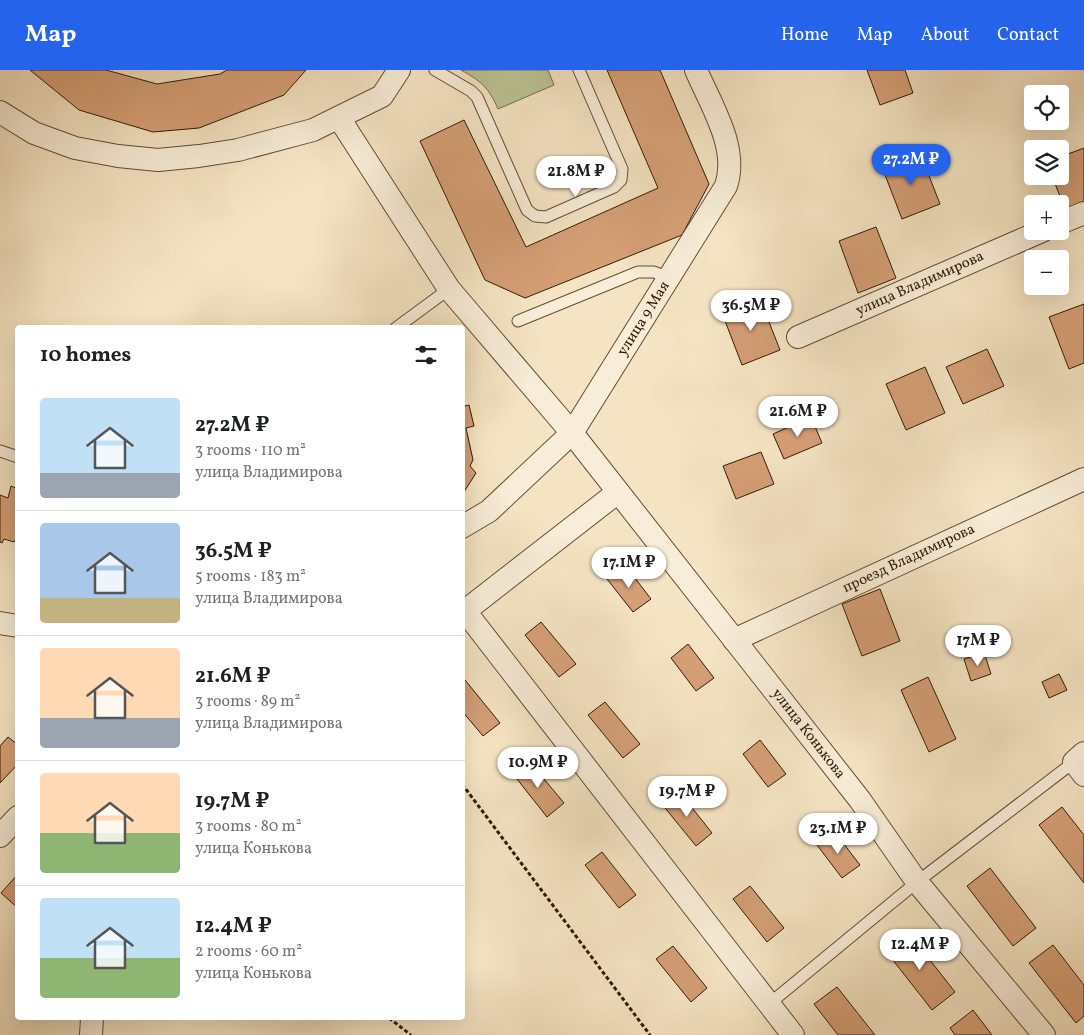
<!DOCTYPE html>
<html lang="en">
<head>
<meta charset="utf-8">
<style>
  :root { --surface:#fff; --page:#f2f2f2; --text:#202124; --muted:#757577; --line:#e0e0e0; --accent:#2563eb }
  body { margin:0; font-family:Vollkorn,serif; background:var(--page); color:var(--text); height:100vh; display:flex; flex-direction:column; font-size:19px; white-space:nowrap }
  * { box-sizing:border-box; margin:0 }
  p { font-size:16px; color:var(--muted) }
  .icon { flex:none; width:28px; height:28px; fill:none; stroke:currentColor; stroke-width:2; stroke-linecap:round; stroke-linejoin:round }
  .map { position:relative; flex:1; overflow:hidden }
  .side { position:absolute; left:15px; top:255px; width:450px; height:695px; display:flex; flex-direction:column; background:var(--surface); border-radius:5px; box-shadow:0 5px 20px #0002 }
  .side>* { flex:none }
  .fabs { position:absolute; left:1024px; top:15px; display:grid; gap:10px }
  .fabs a { display:grid; place-items:center; width:45px; height:45px; border-radius:5px; background:var(--surface); box-shadow:0 5px 20px #0002; font-size:25px }
  .price { position:absolute; translate:-50% -42px; padding:0 11px; border-radius:18px; background:#fff; color:#222; font-size:16px; line-height:32px; filter:drop-shadow(0 1px 2px #0008) }
  .price::after { content:''; position:absolute; left:50%; top:30px; width:15px; height:11px; margin-left:-8px; background:inherit; clip-path:polygon(0 0,100% 0,50% 100%) }
  .price.active { background:var(--accent); color:#fff }
  ul { padding:0; list-style:none }
  li { display:flex; align-items:center; gap:15px; height:125px; padding:0 25px }
  li+li { border-top:1px solid var(--line) }
  li span { display:grid; place-items:center; flex:none; width:140px; height:100px; border-radius:5px; color:#555 }
  li>.icon { margin-inline-start:auto }
  span .icon { width:60px; height:60px; fill:#fffc; stroke-width:1 }
  li b { font-size:21px }
  h2 { display:flex; justify-content:space-between; align-items:center; height:60px; padding:0 25px; font-size:21px }
  header { display:flex; align-items:center; gap:30px; box-sizing:border-box; height:70px; padding:0 25px; background:var(--accent); color:#fff }
  header strong { font-size:24px }
  nav { display:flex; gap:28px; margin-inline-start:auto; font-size:18px }
  .map>svg:first-child { display:block }
  .green { fill:#bbc495; stroke:#76704c }
  .building { fill:#d59f76; stroke:#321b03 }
  .lines { fill:none; stroke-linecap:round; stroke-linejoin:round }
  .service-casing { stroke:#634d33; stroke-width:13 }
  .minor-casing { stroke:#634d33; stroke-width:24 }
  .path { stroke:#321b03; stroke-width:3; stroke-dasharray:4 2.5; stroke-linecap:butt }
  .service { stroke:#f8edd8; stroke-width:11 }
  .minor { stroke:#f8edd8; stroke-width:22 }
  .labels { text-anchor:middle; dominant-baseline:central; stroke-width:4.5; stroke-linejoin:round; paint-order:stroke }
  .street-label { font-size:15px; fill:#321b03; stroke:#f8edd8 }
</style>
</head>
<body>
<header>
<strong>Map</strong>
<nav><a>Home</a><a>Map</a><a>About</a><a>Contact</a></nav>
</header>
<div class="map">
<svg width="1084" height="965" viewBox="0 0 1084 965">
  <rect width="100%" height="100%" fill="#f5e4c3"/>
  <filter id="stains"><feTurbulence type="fractalNoise" baseFrequency=".004" numOctaves="4"/><feColorMatrix values="0 0 0 0 .2 0 0 0 0 .09 0 0 0 0 .02 0 0 0 .5 -.17"/></filter>
  <radialGradient id="worn" r=".72"><stop offset=".6" stop-color="#630" stop-opacity="0"/><stop offset="1" stop-color="#630" stop-opacity=".3"/></radialGradient>
  <!-- green -->
  <path class="green" d="M461 0H548L554 15 498 39C489 18 481 11 461 0Z"/>
  <!-- building -->
  <g class="building">
    <polygon points="30,0 106,0 157,14 220,4 227,0 306,0 284,25 199,58 153,62 79,40"/>
    <polygon points="607,0 660,0 709,114 682,165 525,228 485,210 420,71 464,50 526,177 658,118"/>
    <polygon points="867,0 905,0 913,23 880,35"/>
    <polygon points="1084,78 1084,138 1067,144 1052,106 1060,106 1060,87"/>
    <polygon points="920,83 940,134 902,149 882,97"/>
    <polygon points="876,157 896,208 858,223 839,171"/>
    <polygon points="760,229 780,280 742,295 722,243"/>
    <polygon points="1084,234 1084,293 1069,299 1049,247"/>
    <polygon points="987,279 1004,316 963,334 946,297"/>
    <polygon points="925,297 945,343 906,360 886,314"/>
    <polygon points="462,327 465,336 469,335 474,356 466,358 473,390 470,396 476,403 462,425"/>
    <polygon points="811,347 822,373 784,389 773,364"/>
    <polygon points="761,382 774,414 736,429 723,396"/>
    <polygon points="11,416 18,419 18,471 15,470 14,472 4,469 2,473 0,472 0,425 8,428"/>
    <polygon points="625,495 651,529 633,542 607,509"/>
    <polygon points="880,519 900,571 862,586 842,534"/>
    <polygon points="541,552 576,594 559,607 525,565"/>
    <polygon points="688,574 714,608 696,621 671,588"/>
    <polygon points="984,582 991,604 971,611 964,589"/>
    <polygon points="1059,604 1067,620 1049,628 1042,612"/>
    <polygon points="928,607 956,669 929,682 901,620"/>
    <polygon points="465,610 500,653 483,666 462,641 462,613"/>
    <polygon points="605,632 640,674 623,688 588,645"/>
    <polygon points="8,667 18,675 18,694 0,713 0,676"/>
    <polygon points="760,670 786,704 768,717 743,684"/>
    <polygon points="529,691 564,733 547,747 513,704"/>
    <polygon points="678,720 712,763 696,776 661,733"/>
    <polygon points="1062,737 1084,765 1084,813 1039,755"/>
    <polygon points="834,761 860,795 842,808 817,775"/>
    <polygon points="602,782 636,825 619,838 585,795"/>
    <polygon points="990,798 1036,858 1013,876 967,816"/>
    <polygon points="18,804 18,838 1,823"/>
    <polygon points="750,816 784,858 767,872 733,829"/>
    <polygon points="908,862 955,922 932,940 885,880"/>
    <polygon points="1053,875 1084,915 1084,946 1076,953 1029,893"/>
    <polygon points="673,876 707,918 691,932 656,889"/>
    <polygon points="837,917 875,965 838,965 814,934"/>
    <polygon points="973,940 992,965 955,965 950,958"/>
  </g>
  <g class="lines">
    <defs>
      <g id="service">
        <polyline points="435,0 471,21 477,27 527,140 535,146 546,147 614,117 621,110 622,99 579,0"/>
        <polyline points="518,251 638,202 654,202 669,208"/>
        <polyline points="396,258 449,219"/>
        <polyline points="0,381 18,387"/>
        <polyline points="769,934 917,812 1074,692"/>
      </g>
      <g id="minor">
        <polyline points="0,42 34,63 75,78 118,86 158,90 199,86 238,80 313,60 382,26 399,0"/>
        <polyline points="339,48 449,219 572,363 860,730 917,812 1044,965"/>
        <polyline points="1060,153 1084,143"/>
        <polyline points="798,267 1042,161"/>
        <polyline points="618,422 465,541 793,965"/>
        <path d="M462 457 489 441 572 363 726 116C739 78 711 35 696 0"/>
        <polyline points="0,553 18,556"/>
        <polyline points="734,570 1084,409"/>
        <polyline points="1084,683 1074,692 1084,705"/>
        <polyline points="0,766 18,747"/>
        <polyline points="91,965 92,948"/>
      </g>
    </defs>
    <!-- service casing -->
    <use href="#service" class="service-casing"/>
    <!-- minor casing -->
    <use href="#minor" class="minor-casing"/>
    <!-- path -->
    <g class="path">
      <polyline points="462,714 650,965"/>
      <polyline points="389,948 411,965"/>
    </g>
    <!-- service -->
    <use href="#service" class="service"/>
    <!-- minor -->
    <use href="#minor" class="minor"/>
  </g>
  <g class="labels">
    <!-- street labels -->
    <g class="street-label">
      <text transform="translate(920 214) rotate(-24)">улица Владимирова</text>
      <text transform="translate(644 249) rotate(-58)">улица 9 Мая</text>
      <text transform="translate(909 489) rotate(-25)">проезд Владимирова</text>
      <text transform="translate(808 664) rotate(52)">улица Конькова</text>
    </g>
  </g>
  <rect width="100%" height="100%" filter="url(#stains)"/>
  <rect width="100%" height="100%" fill="url(#worn)"/>
</svg>
<div class="fabs">
<a><svg class="icon" aria-label="locate" viewBox="0 0 24 24"><circle cx="12" cy="12" r="6"/><path d="M12 2v4M12 18v4M2 12h4M18 12h4"/></svg></a>
<a><svg class="icon" aria-label="layers" viewBox="0 0 24 24"><path d="M12 4l9 5-9 5-9-5zM3 14l9 5 9-5"/></svg></a>
<a>+</a>
<a>−</a>
</div>
<b class="price active" style="left:911px;top:116px">27.2M ₽</b>
<b class="price" style="left:576px;top:128px">21.8M ₽</b>
<b class="price" style="left:751px;top:262px">36.5M ₽</b>
<b class="price" style="left:798px;top:368px">21.6M ₽</b>
<b class="price" style="left:629px;top:519px">17.1M ₽</b>
<b class="price" style="left:978px;top:597px">17M ₽</b>
<b class="price" style="left:538px;top:719px">10.9M ₽</b>
<b class="price" style="left:687px;top:748px">19.7M ₽</b>
<b class="price" style="left:838px;top:785px">23.1M ₽</b>
<b class="price" style="left:920px;top:901px">12.4M ₽</b>
<section class="side">
<h2>10 homes<svg class="icon" aria-label="filters" viewBox="0 0 24 24"><path d="M4 7h16M4 17h16"/><circle cx="9" cy="7" r="2"/><circle cx="15" cy="17" r="2"/></svg></h2>
<ul>
<li><span style="background:linear-gradient(#bfe0f5 75%,#9aa5b1 0)"><svg class="icon" aria-label="home" viewBox="0 0 24 24"><path d="M3 11l9-7 9 7M6 9v11h12V9"/></svg></span><div><b>27.2M ₽</b><p>3 rooms · 110 m²</p><p>улица Владимирова</p></div></li>
<li><span style="background:linear-gradient(#a9c7e8 75%,#c2b280 0)"><svg class="icon" aria-label="home" viewBox="0 0 24 24"><path d="M3 11l9-7 9 7M6 9v11h12V9"/></svg></span><div><b>36.5M ₽</b><p>5 rooms · 183 m²</p><p>улица Владимирова</p></div></li>
<li><span style="background:linear-gradient(#ffd9b3 70%,#9aa5b1 0)"><svg class="icon" aria-label="home" viewBox="0 0 24 24"><path d="M3 11l9-7 9 7M6 9v11h12V9"/></svg></span><div><b>21.6M ₽</b><p>3 rooms · 89 m²</p><p>улица Владимирова</p></div></li>
<li><span style="background:linear-gradient(#ffd9b3 60%,#8fb573 0)"><svg class="icon" aria-label="home" viewBox="0 0 24 24"><path d="M3 11l9-7 9 7M6 9v11h12V9"/></svg></span><div><b>19.7M ₽</b><p>3 rooms · 80 m²</p><p>улица Конькова</p></div></li>
<li><span style="background:linear-gradient(#bfe0f5 60%,#8fb573 0)"><svg class="icon" aria-label="home" viewBox="0 0 24 24"><path d="M3 11l9-7 9 7M6 9v11h12V9"/></svg></span><div><b>12.4M ₽</b><p>2 rooms · 60 m²</p><p>улица Конькова</p></div></li>
</ul>
</section>
</div>
</body>
</html>
